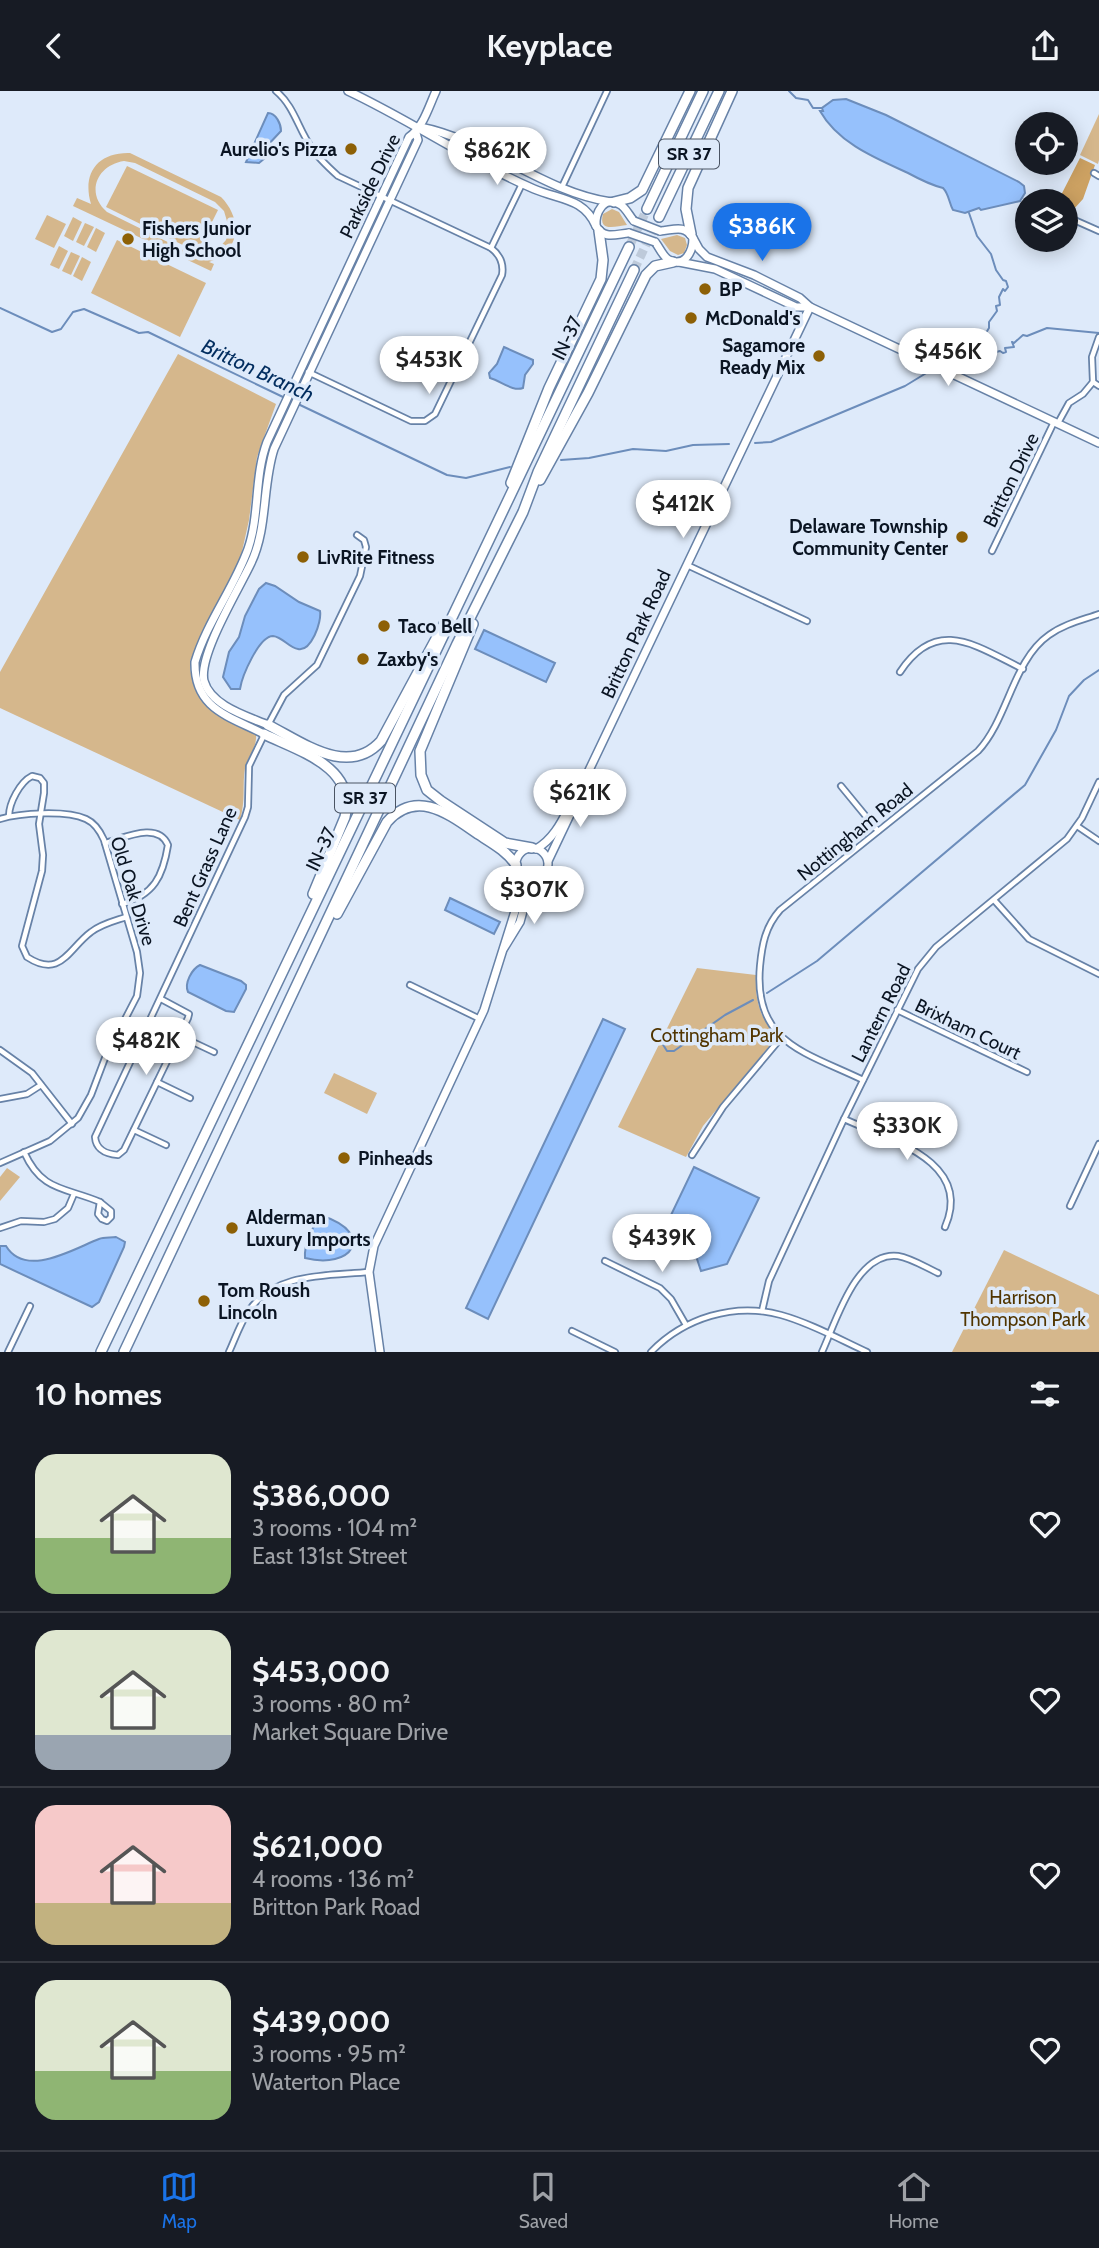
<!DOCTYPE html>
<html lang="en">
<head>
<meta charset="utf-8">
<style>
  :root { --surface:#171b24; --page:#20242c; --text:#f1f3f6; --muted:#9ea1a6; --line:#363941; --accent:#1a73e8 }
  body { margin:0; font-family:Cabin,sans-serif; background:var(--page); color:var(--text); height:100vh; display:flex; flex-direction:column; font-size:26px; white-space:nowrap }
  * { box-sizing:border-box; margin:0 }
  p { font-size:23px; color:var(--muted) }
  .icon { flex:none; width:38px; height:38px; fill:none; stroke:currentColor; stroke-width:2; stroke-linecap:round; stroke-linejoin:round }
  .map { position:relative; height:1261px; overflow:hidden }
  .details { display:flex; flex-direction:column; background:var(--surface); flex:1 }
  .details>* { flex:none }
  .tools { position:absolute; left:1015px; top:21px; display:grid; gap:14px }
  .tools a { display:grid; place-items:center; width:63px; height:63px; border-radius:50%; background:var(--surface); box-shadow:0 4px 18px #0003; font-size:35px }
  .price { position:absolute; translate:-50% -60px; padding:0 16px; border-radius:24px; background:#fff; color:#222; font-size:23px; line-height:46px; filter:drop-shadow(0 2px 4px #0008) }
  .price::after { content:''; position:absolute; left:50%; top:42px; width:21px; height:16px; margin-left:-10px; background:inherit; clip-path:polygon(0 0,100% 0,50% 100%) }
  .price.on { background:var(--accent); color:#fff }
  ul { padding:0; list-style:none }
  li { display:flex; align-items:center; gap:21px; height:175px; padding:0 35px }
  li+li { border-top:2px solid var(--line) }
  li span { display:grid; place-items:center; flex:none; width:196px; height:140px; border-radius:21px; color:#555 }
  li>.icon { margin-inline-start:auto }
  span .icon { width:84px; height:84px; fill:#fffc; stroke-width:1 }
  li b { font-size:30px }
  h2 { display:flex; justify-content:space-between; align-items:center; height:84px; padding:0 35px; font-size:30px }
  header { display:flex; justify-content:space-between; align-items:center; height:91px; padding:0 35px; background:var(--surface); font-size:32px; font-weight:700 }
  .tabs { display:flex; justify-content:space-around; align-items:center; height:98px; border-top:2px solid var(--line); background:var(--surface); font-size:19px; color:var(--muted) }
  .tabs a { display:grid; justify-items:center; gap:4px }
  .tabs .on { color:var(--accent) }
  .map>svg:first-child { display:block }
  .green { fill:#d5b78c; fill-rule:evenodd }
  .forest { fill:#cca162 }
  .water { fill:#96c1fc; stroke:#6c8dbb; stroke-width:2 }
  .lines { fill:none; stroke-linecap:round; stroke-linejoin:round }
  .stream { stroke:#6c8dbb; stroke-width:2 }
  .highway-tunnel { stroke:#becada; stroke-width:9; stroke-dasharray:9 4.5; stroke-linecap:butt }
  .street-casing { stroke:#6782a7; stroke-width:8 }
  .secondary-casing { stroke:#6782a7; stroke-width:10 }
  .highway-casing { stroke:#6782a7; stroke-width:12 }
  .street { stroke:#fff; stroke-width:4.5 }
  .secondary { stroke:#fff; stroke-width:7 }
  .highway { stroke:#fff; stroke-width:9 }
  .secondary-bridge-casing { stroke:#6782a7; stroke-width:10; stroke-linecap:butt }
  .secondary-bridge { stroke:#fff; stroke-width:7 }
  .poi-dot { fill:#8d6006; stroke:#deeafa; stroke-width:2.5 }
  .labels { text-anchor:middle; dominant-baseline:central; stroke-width:7; stroke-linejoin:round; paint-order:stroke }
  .shield { fill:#deeafa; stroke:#4a5463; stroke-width:2 }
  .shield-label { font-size:18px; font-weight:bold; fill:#0a1422 }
  .poi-label { font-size:19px; font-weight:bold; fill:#0a1422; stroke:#deeafa; text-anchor:start }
  .street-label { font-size:19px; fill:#0a1422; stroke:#deeafa }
  .park-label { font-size:19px; fill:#513500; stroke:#deeafa }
  .water-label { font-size:21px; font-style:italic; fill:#022d5f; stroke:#deeafa }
</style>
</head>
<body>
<header><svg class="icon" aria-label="back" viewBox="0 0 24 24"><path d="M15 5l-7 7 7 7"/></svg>Keyplace<svg class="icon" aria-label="share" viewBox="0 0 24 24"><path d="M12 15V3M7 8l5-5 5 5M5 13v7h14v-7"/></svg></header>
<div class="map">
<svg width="1099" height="1261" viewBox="0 0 1099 1261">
  <rect width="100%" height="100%" fill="#deeafa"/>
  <!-- green -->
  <g class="green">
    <polygon points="1099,23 1099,69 1098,73 1080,64"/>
    <path d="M130 62 221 106C242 127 242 160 209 171L214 173 211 180 73 115 77 107 91 113C82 83 97 61 130 62ZM124 70 135 72 215 111 224 120 229 137 226 149 218 158 208 163H192L107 121C85 102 97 74 124 70Z"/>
    <polygon points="127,75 218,119 197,161 106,116"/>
    <path d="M612 118 619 121 627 134C616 135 598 142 603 123Z"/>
    <polygon points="47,124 66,133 54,157 35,148"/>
    <polygon points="73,126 82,131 73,150 64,145"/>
    <polygon points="85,132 94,136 84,155 76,151"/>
    <polygon points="96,137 105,142 96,161 87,156"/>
    <polygon points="677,144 685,147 687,154 684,162 678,164 670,160 661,148"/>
    <polygon points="117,149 206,192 180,246 91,202"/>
    <polygon points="59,155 68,160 59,178 50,174"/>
    <polygon points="71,161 80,165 71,184 62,180"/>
    <polygon points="82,166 91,171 82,190 73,185"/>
    <path d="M178 263 276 313 257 366 249 429 241 465 190 570C190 614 220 627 256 644 257 657 248 665 245 677 242 695 246 708 240 729L0 617V581Z"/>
    <path d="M697 877 756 884C755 912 760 924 776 947L703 1035 686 1066 618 1036Z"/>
    <polygon points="334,982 377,1002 367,1023 324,1002"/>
    <polygon points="7,1077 20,1086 0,1110 0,1086"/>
    <polygon points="1004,1159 1099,1204 1099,1261 952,1261"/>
  </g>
  <!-- forest -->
  <polygon class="forest" points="1080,67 1095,74 1083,108 1073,119 1066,133 1066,110 1058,110"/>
  <!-- water -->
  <g class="water">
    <path d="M846 8 886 24 1019 91 1024 95 1025 102 1020 110 981 119 979 117 965 122 953 119C949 112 949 103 943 97 931 94 919 88 908 82 875 67 838 52 820 20H823L822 17 833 9Z"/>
    <path d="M268 22C276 22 281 33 281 40L266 56 265 67 259 72 246 71Z"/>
    <path d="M504 256 533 269V273L525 284 523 297C513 301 501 290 490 287L489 282 497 273Z"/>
    <path d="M266 492 275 495 299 511 320 520C322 531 311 561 298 558 289 557 283 546 273 545 259 545 242 585 240 598H231L223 586 229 561 239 546 245 525 259 498Z"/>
    <polygon points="484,539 555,572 546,591 475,558"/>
    <polygon points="450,807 500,831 494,843 445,819"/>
    <path d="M200 874 241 890 246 894V898L234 921 226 920 188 901C184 892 192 878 200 874Z"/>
    <polygon points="603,928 625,938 488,1228 466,1217"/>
    <polygon points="694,1076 759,1107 727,1173 701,1180 695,1162 660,1147"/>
    <path d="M323 1125C376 1143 352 1179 305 1167 304 1154 312 1133 323 1125Z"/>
    <path d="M116 1146 125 1151 124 1156 99 1211 92 1216 0 1173V1155H6C26 1188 75 1157 99 1148 104 1146 111 1147 116 1146Z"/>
  </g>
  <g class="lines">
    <!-- stream -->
    <g class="stream">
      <polyline points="789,0 796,7 808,9 813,17 822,17"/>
      <polyline points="969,122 977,145 991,163 996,179 1003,189 1006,190 1008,196 1005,200 1003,198 999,206 1000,214 996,215 997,220 989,231 989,237 978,255"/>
      <polyline points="0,217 52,241 61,238 73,221 84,218 139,242 148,241 283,306"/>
      <polyline points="986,257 992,262 1000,260 1003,262 1006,261 1005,257 1014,256 1012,251 1014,252 1023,244 1027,245 1047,237 1099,242"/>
      <polyline points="937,264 980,254"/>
      <polyline points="298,313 447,384 466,387 510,376"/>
      <polyline points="755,352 771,351 905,295 928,281"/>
      <polyline points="561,369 589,367 633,358 666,360 693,354 729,353"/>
      <polyline points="767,902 817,870 1025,694 1056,639 1069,605 1084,589 1099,579"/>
      <polyline points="662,952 667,960 674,960 725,924 753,909"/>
    </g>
    <!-- highway-tunnel -->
    <g class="highway-tunnel">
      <polyline points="629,156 647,118"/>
      <polyline points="634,179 659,126"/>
    </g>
    <defs>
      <g id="street">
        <path d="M276 0C294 15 298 37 311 56 318 67 328 76 338 85L491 157C500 164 504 173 502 184L435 323 425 330H411L308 281"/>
        <polyline points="1094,82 1099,85"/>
        <polyline points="562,96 607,0"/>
        <polyline points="1072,128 1099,140"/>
        <polyline points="491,157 522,93"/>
        <polyline points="1093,291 1099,295"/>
        <polyline points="1058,332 1069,312 1083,303 1093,291 1092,266 1099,246"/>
        <polyline points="992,460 1054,331"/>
        <polyline points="687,474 807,530"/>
        <path d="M900 581C937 525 976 555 1023 578"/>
        <polyline points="268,634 284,604 317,574 360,485 366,456 364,449 357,444"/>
        <polyline points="841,695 878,740"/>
        <path d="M9 725C9 712 20 691 32 685L40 687 44 692V702L39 733 43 764 42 780 22 855 27 866C61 888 68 858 91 841 101 833 114 830 126 826"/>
        <path d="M0 728C20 722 66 719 86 728 95 732 100 740 104 749L137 861 140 882 137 905 105 967 91 1004 78 1027 50 1050 0 1072"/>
        <polyline points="1077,735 1099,750"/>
        <path d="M105 752C124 747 158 730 168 754 163 785 154 804 122 813"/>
        <polyline points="994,809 1029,848 1099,883"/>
        <polyline points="410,894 480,928"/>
        <path d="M161 908 189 923 188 927 124 1059 118 1064C106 1063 96 1059 95 1046L245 726 248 716 249 675 265 642"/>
        <polyline points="897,919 1027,981"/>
        <polyline points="180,945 214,961"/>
        <polyline points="0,959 32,982 72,1033"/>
        <path d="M863 989C805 961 753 952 760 875 762 854 765 836 780 819L978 660C1008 628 1013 569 1049 544 1064 533 1082 529 1099 523"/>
        <polyline points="157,991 190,1007"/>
        <polyline points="0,1008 27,1003 41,994"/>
        <path d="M844 1028C888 1048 974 1070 945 1136"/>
        <polyline points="134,1039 166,1054"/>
        <path d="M24 1061C42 1101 65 1096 100 1111"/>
        <polyline points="692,1064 723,1016 781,947"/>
        <polygon points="100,1111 111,1120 111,1126 107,1130 102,1128 98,1123"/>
        <polyline points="1070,1115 1099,1053"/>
        <polyline points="0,1137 21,1130 44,1131 55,1128 68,1117 74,1103"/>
        <polyline points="605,1170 660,1197 671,1208 686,1234"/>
        <polyline points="762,1220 769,1190 844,1028 918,878 936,856 1067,748 1082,727 1099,691"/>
        <polyline points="572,1240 615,1261"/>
        <polyline points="8,1261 30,1215"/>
        <path d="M229 1261C235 1248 240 1233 248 1221 274 1181 327 1185 369 1181"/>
        <path d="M651 1261C684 1227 734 1211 781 1224 810 1232 839 1248 867 1261"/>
        <path d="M822 1261C836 1231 856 1160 898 1165 911 1167 925 1176 938 1182"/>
      </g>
      <g id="secondary">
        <path d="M348 0C412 30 469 70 534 98 560 109 584 107 596 135"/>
        <path d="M420 36C487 49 543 101 611 111"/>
        <path d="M629 142C616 143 604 149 596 135 595 122 604 104 619 113 626 116 629 125 634 130"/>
        <polyline points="693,147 699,158 707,166 754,184 800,207 810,216 1099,352"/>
        <path d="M655 151C660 157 663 166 669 169 685 177 693 160 693 147 684 133 674 139 660 140"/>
        <polyline points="679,171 715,178 796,216 809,216"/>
        <path d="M268 634C247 625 211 615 204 590 198 564 239 498 251 472 268 436 262 395 274 358L418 49 416 42"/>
        <path d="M264 643C229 625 194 618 195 571 207 531 234 497 248 458 260 423 254 386 267 351L409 46C423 37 429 15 436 0"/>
        <circle cx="532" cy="773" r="16"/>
        <path d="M536 758C560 745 567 715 582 694L810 216"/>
        <polyline points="548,770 576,711"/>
        <polyline points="504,857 520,831 529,798 538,788"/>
        <polyline points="380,1261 369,1181 374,1155 484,919 516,817 519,798 518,779"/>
      </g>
      <g id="highway">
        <polyline points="614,111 630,107 642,99 690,0"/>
        <polyline points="647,118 703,0"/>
        <polyline points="659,126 719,0"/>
        <polyline points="691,143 686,118 688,97 732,0"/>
        <polyline points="540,389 588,302 646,184 655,175 673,171"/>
        <polyline points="511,392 549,297 601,188 603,169 599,140"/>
        <polyline points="473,533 420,660 421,684 427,699 441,710 505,752 532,757"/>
        <path d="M268 634C302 651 348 687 381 650L444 533"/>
        <path d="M264 643C299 660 357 676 345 726L313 803"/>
        <path d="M337 823 387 731C417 697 450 724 478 743 492 752 507 760 516 774"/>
        <polyline points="101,1261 629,156"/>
        <polyline points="124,1261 457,553 523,421 538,381 634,179"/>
      </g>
    </defs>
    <!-- street casing -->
    <use href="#street" class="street-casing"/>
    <!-- secondary casing -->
    <use href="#secondary" class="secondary-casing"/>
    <!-- highway casing -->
    <use href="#highway" class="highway-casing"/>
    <!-- street -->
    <use href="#street" class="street"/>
    <!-- secondary -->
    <use href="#secondary" class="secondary"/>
    <!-- highway -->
    <use href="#highway" class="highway"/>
    <defs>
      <g id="secondary-bridge">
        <polyline points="634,130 660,140"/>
        <polyline points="629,142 655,151"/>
      </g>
    </defs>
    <!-- secondary-bridge casing -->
    <use href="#secondary-bridge" class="secondary-bridge-casing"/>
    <!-- secondary-bridge -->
    <use href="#secondary-bridge" class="secondary-bridge"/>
  </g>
  <!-- markers -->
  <g class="poi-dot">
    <circle cx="351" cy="58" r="7"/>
    <circle cx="128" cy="148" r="7"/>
    <circle cx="705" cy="198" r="7"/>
    <circle cx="691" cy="227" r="7"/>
    <circle cx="819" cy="265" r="7"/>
    <circle cx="962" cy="446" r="7"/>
    <circle cx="303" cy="466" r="7"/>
    <circle cx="384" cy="535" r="7"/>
    <circle cx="363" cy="568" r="7"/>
    <circle cx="344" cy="1067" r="7"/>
    <circle cx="232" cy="1137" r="7"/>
    <circle cx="204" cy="1210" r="7"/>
  </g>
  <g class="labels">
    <!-- shield labels -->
    <g class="shield">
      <rect x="659" y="48.5" width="60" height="29" rx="5"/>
      <rect x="335" y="692.5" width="60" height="29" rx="5"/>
    </g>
    <g class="shield-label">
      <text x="689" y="63">SR 37</text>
      <text x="365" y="707">SR 37</text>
    </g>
    <!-- poi labels -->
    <g class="poi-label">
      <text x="337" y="58" text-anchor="end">Aurelio's Pizza</text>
      <text x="142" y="137">Fishers Junior<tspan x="142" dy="22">High School</tspan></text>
      <text x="719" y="198">BP</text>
      <text x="705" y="227">McDonald's</text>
      <text x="805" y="254" text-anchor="end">Sagamore<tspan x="805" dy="22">Ready Mix</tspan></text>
      <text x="948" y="435" text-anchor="end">Delaware Township<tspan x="948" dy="22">Community Center</tspan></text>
      <text x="317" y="466">LivRite Fitness</text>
      <text x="398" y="535">Taco Bell</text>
      <text x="377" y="568">Zaxby's</text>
      <text x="358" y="1067">Pinheads</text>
      <text x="246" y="1126">Alderman<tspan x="246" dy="22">Luxury Imports</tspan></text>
      <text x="218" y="1199">Tom Roush<tspan x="218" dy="22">Lincoln</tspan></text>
    </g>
    <!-- street labels -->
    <g class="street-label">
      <text transform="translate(370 95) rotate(-64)">Parkside Drive</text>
      <text transform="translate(567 247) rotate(-65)">IN-37</text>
      <text transform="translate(1011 389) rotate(-64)">Britton Drive</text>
      <text transform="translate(636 543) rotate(-65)">Britton Park Road</text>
      <text transform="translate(855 741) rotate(-39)">Nottingham Road</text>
      <text transform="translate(321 758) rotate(-65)">IN-37</text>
      <text transform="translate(205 776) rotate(-66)">Bent Grass Lane</text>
      <text transform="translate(133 800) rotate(73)">Old Oak Drive</text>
      <text transform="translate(881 922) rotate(-63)">Lantern Road</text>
      <text transform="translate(968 938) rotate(26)">Brixham Court</text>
    </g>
    <!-- park labels -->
    <g class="park-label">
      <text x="717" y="944">Cottingham Park</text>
      <text x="1023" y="1206">Harrison<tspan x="1023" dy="22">Thompson Park</tspan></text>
    </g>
    <!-- water labels -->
    <g class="water-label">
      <text transform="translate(258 279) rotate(25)">Britton Branch</text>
    </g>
  </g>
</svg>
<div class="tools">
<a><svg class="icon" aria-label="locate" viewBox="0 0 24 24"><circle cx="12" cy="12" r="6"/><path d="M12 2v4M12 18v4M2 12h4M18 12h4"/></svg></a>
<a><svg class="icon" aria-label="layers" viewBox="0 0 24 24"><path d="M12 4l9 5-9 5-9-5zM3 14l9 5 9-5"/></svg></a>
</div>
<b class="price" style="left:497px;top:96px">$862K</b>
<b class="price on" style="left:762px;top:172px">$386K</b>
<b class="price" style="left:948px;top:297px">$456K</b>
<b class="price" style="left:429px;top:305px">$453K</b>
<b class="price" style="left:683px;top:449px">$412K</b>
<b class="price" style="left:580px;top:738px">$621K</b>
<b class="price" style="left:534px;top:835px">$307K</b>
<b class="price" style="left:146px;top:986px">$482K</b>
<b class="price" style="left:907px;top:1071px">$330K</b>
<b class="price" style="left:662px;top:1183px">$439K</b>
</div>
<section class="details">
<h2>10 homes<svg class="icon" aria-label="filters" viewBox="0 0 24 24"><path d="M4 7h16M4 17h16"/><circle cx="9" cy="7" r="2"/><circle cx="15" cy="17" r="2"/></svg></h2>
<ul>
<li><span style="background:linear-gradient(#dfe7d0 60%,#8fb573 0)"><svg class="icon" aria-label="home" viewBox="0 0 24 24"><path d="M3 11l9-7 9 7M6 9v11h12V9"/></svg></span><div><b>$386,000</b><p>3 rooms · 104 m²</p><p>East 131st Street</p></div><svg class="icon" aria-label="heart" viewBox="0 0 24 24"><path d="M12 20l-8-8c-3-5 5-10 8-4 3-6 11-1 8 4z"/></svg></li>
<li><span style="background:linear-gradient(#dfe7d0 75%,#9aa5b1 0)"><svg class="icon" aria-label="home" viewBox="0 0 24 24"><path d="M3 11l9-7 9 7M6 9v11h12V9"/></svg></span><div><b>$453,000</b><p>3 rooms · 80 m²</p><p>Market Square Drive</p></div><svg class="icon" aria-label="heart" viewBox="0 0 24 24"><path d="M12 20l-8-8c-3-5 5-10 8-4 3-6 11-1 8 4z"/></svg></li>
<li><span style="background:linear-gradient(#f6c9c9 70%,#c2b280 0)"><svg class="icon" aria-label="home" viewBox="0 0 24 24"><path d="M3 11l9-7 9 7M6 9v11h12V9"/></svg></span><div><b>$621,000</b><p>4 rooms · 136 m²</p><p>Britton Park Road</p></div><svg class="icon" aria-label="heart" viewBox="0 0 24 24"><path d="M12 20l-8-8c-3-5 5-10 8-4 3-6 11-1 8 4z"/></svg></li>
<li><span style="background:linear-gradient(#dfe7d0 65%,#8fb573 0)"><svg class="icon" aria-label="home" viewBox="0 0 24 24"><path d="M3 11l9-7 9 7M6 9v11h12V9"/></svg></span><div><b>$439,000</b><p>3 rooms · 95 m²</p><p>Waterton Place</p></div><svg class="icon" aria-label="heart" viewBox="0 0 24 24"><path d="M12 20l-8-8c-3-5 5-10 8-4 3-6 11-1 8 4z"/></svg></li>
</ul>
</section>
<nav class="tabs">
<a class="on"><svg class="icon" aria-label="map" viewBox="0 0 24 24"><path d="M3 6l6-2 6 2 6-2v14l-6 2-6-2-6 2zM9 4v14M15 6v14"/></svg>Map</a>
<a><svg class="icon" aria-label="saved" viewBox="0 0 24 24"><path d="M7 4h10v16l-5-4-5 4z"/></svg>Saved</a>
<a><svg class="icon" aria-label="home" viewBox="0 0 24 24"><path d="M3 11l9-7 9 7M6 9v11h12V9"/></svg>Home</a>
</nav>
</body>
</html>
